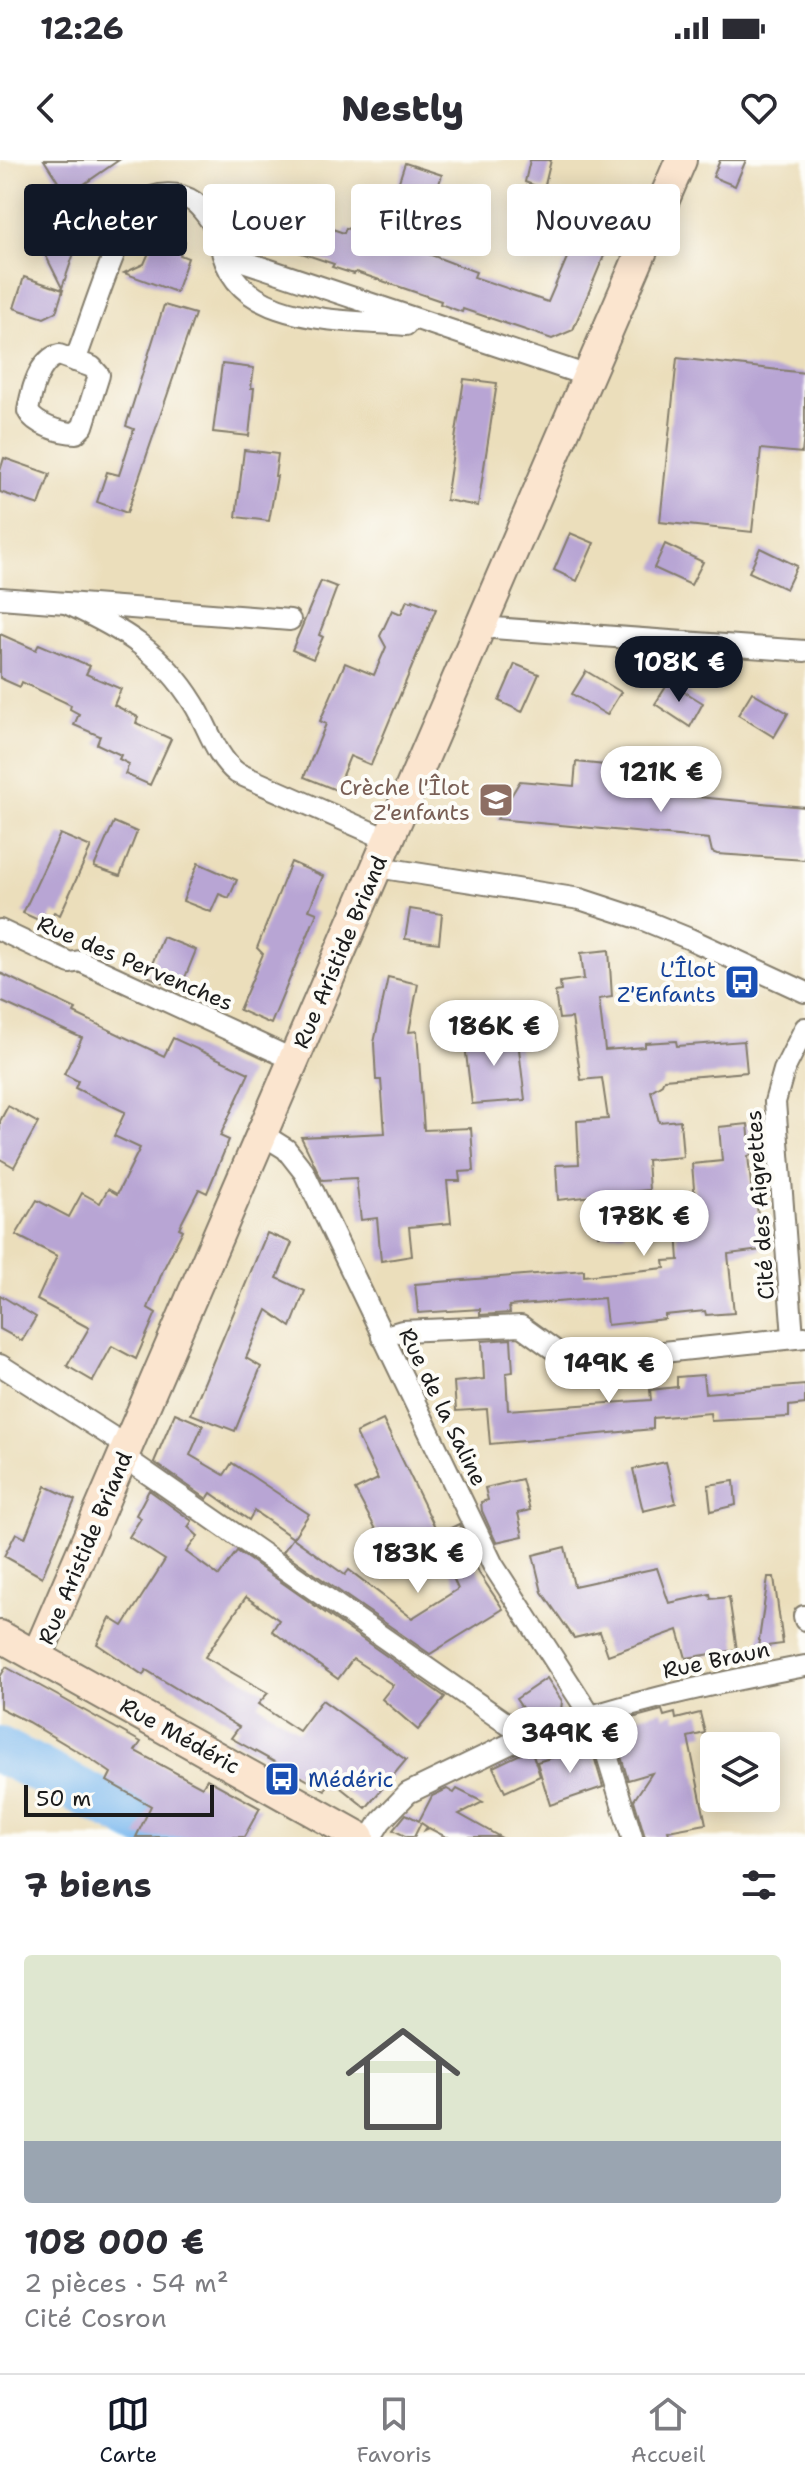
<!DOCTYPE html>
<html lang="fr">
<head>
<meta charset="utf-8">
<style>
  :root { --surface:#fff; --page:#f7f7f7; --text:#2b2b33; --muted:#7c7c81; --line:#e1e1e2; --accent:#111827 }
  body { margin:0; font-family:"Shantell Sans",sans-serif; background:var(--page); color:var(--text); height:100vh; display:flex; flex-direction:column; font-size:30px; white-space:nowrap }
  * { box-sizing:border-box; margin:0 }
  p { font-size:26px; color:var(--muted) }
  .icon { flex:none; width:44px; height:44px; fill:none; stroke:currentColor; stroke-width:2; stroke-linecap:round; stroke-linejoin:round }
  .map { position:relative; height:1677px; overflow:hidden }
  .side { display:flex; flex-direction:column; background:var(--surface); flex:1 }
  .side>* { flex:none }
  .hud { position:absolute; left:24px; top:24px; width:758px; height:72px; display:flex; gap:16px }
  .controls { position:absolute; left:700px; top:1572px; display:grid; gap:16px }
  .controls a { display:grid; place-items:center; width:80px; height:80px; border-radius:8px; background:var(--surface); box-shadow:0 4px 20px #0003; font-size:40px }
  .scale { position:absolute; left:24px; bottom:20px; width:190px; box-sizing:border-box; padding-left:8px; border:4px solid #1c1c1c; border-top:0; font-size:22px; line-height:28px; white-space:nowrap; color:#1c1c1c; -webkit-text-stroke:6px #fdfcf7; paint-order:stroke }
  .price { position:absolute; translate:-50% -68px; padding:0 18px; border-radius:28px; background:#fff; color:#222; font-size:26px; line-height:52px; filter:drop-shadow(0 2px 4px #0008) }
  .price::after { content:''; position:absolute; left:50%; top:48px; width:24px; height:18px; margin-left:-12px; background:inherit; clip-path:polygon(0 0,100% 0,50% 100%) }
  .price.current { background:var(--accent); color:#fff }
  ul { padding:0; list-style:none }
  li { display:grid; align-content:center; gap:16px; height:424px; padding:0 24px }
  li+li { border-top:2px solid var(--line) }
  li span { display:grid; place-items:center; height:248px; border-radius:8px; color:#555 }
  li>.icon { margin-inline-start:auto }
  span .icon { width:144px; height:144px; fill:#fffc; stroke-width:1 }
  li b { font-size:34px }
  h2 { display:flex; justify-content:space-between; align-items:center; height:96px; padding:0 24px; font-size:34px }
  .chip { padding:0 28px; border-radius:8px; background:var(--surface); box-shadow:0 4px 20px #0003; font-size:28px; line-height:72px }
  .chip.current { background:var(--accent); color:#fff }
  .status { display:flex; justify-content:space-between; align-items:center; height:56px; padding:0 40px; background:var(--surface); direction:ltr }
  .status svg { height:22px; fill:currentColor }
  header { display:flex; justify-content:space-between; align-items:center; height:104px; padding:0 24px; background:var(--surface); font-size:36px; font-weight:800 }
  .menu { display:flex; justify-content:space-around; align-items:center; height:112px; border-top:2px solid var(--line); background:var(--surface); font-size:22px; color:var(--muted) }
  .menu a { display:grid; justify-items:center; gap:4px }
  .menu .current { color:var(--accent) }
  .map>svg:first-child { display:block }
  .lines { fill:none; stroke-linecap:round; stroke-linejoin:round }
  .river { stroke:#7db9ef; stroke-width:46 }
  .building { fill:#b8a5d4 }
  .street-casing { stroke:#847d6c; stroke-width:24 }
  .secondary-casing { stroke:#847d6c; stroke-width:34 }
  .street { stroke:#fff; stroke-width:20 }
  .secondary { stroke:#fbe5cf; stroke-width:30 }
  .labels { text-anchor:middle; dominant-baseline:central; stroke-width:8; stroke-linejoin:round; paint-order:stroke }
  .education-label { font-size:22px; fill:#785e54; stroke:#fdfcf7; text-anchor:end }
  .street-label { font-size:22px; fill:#1c1c1c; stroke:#fdfcf7 }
  .transit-label { font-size:22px; fill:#164399; stroke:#fdfcf7; text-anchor:end }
</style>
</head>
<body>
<div class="status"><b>12:26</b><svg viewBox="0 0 49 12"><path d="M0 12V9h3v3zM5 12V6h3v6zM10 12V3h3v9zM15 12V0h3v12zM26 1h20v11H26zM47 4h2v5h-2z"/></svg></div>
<header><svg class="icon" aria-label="back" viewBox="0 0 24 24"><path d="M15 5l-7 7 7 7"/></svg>Nestly<svg class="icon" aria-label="heart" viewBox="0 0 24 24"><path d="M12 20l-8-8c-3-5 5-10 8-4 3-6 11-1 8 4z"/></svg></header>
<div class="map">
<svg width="805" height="1677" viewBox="0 0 805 1677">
  <rect width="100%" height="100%" fill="#fdfcf7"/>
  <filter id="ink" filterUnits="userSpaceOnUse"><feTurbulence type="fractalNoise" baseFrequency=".0125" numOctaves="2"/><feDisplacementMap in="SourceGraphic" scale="16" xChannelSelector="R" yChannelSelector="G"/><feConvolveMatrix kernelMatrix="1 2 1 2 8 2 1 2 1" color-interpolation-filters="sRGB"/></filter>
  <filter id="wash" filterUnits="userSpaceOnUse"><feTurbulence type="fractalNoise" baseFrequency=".006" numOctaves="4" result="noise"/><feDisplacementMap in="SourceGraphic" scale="32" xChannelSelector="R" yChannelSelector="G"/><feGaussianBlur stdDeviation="1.8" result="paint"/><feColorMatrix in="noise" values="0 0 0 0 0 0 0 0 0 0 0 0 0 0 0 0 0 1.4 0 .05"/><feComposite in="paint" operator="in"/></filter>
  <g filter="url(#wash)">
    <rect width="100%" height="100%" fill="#ebdebb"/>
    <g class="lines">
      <!-- river -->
      <polyline class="river" points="0,1590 169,1677"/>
    </g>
    <g id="blocks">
      <!-- building -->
      <g class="building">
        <polygon points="44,0 119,0 80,27 68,62 83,67 62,128 41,86 46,73 42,65 51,38 73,45"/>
        <polygon points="530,0 551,0 544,29 525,22"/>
        <polygon points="720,0 746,0 735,26 713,17"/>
        <polygon points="405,3 442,15 420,80 427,82 423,92 476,112 474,117 548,142 572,86 576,88 578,84 584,87 603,35 626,43 573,170 552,179 463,149 462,152 440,144 441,141 356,112 354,114 332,107 334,104 248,75 259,44 344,73 346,68 366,75 370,62 384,67"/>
        <polygon points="158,72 185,82 180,95 188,98 176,132 124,113 144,104"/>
        <polygon points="24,117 63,130 56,152 44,158 14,148"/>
        <polygon points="164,145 195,154 127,353 97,342 107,312 119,315 134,269 126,266"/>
        <polygon points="677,198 805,213 805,266 802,293 761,289 752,372 660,362"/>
        <polygon points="222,204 254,208 251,228 254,228 249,276 213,272"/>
        <polygon points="464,219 497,223 478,346 446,340"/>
        <polygon points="244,290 278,294 275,316 277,316 269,361 236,357"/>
        <polygon points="4,298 50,314 39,345 0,332 0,311"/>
        <polygon points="570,373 594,383 577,421 554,410"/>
        <polygon points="665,384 703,402 691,425 654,408"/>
        <polygon points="760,388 797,406 786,429 749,412"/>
        <polygon points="321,421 337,427 319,475 323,477 313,499 292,490"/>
        <polygon points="407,440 412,442 413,440 436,449 371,605 350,596 336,630 304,617 326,564 320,561 345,503 374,515 386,487 380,476 392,450 401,454"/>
        <polygon points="0,474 36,490 39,484 90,506 86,514 121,529 114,545 138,557 136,563 171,579 150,625 125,614 129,604 119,599 121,595 97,584 100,576 74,565 79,554 70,549 71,545 22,522 20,527 0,518"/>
        <polygon points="515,504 539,514 522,552 499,541"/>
        <polygon points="586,511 621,532 607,555 572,534"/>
        <polygon points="669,522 703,543 690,567 655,544"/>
        <polygon points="752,532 788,553 774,577 738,555"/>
        <polygon points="576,602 624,607 622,630 805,647 805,700 717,694 712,692 709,679 497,659 520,621 574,626"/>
        <polygon points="114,662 137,672 120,716 94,707"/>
        <polygon points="60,674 91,687 60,755 54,752 47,764 23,753"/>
        <polygon points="291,702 323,716 309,750 317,753 271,864 239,850 263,794 257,788"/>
        <polygon points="198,703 237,720 229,738 219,734 211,752 183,741"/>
        <polygon points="410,749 442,754 439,783 405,779"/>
        <polygon points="163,777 196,790 180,830 147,816"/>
        <polygon points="609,790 612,837 599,839 605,890 645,887 645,883 676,881 677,886 744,881 747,912 664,919 662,924 651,931 659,962 680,960 683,997 647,1000 649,1030 620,1033 625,1073 598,1075 593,1036 558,1040 556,1005 579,1004 577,961 608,959 602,918 581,920 572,858 559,859 555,832 561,831 560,822 584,819 581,793"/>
        <polygon points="0,813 76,849 74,853 164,896 173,878 249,913 220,976 229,980 207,1033 199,1029 179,1068 183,1070 164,1108 148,1148 156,1153 136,1199 112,1186 93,1221 67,1206 89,1168 37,1140 57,1096 16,1075 37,1040 69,1057 82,1033 100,1043 108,1029 117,1034 140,988 114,976 125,952 75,928 78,921 64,914 82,878 0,841"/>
        <polygon points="388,817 418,824 409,872 417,871 424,970 471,968 474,1011 459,1012 460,1021 447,1021 451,1063 409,1067 412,1096 381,1101 377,1058 361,1060 356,1018 322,1020 301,977 385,973 381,920 376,920 374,883"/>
        <polygon points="517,872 525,940 472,944 464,876"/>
        <polygon points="8,946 38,963 14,1007 0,999 0,961"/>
        <polygon points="748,964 751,995 748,996 750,1014 752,1034 756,1034 761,1090 728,1094 734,1153 706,1155 705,1151 665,1155 665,1159 607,1165 604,1138 509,1146 510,1153 480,1155 480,1149 418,1153 415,1124 584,1110 584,1116 665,1108 664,1101 679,1100 675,1043 695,1041 692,1004 722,1001 719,967"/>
        <polygon points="267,1073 292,1083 277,1118 305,1131 291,1167 267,1150 246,1198 261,1207 235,1271 191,1254"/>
        <polygon points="0,1135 36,1157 22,1181 0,1169"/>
        <polygon points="511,1179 513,1212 506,1213 508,1250 651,1240 650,1230 677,1227 677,1217 703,1215 705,1233 805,1225 805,1244 789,1246 789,1257 711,1261 710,1253 653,1258 653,1269 490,1284 487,1249 456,1251 454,1222 484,1219 482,1181"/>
        <polygon points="175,1253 203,1265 190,1295 224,1315 232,1303 309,1354 293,1378 254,1351 249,1360 211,1333 207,1339 154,1302"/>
        <polygon points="383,1260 435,1367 387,1390 355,1330 378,1319 356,1273"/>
        <polygon points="666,1302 676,1343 643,1351 633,1309"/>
        <polygon points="522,1319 530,1350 518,1353 523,1376 496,1382 482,1351 481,1342 488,1340 485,1328"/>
        <polygon points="734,1321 736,1345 711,1351 708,1325"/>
        <polygon points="46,1326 75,1340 42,1417 4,1396 16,1373 25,1378"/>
        <polygon points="149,1330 192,1361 188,1367 198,1376 186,1392 219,1416 237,1391 445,1537 418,1570 382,1539 393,1525 353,1499 338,1519 272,1471 279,1460 246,1437 205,1497 268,1533 258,1544 299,1571 322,1540 406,1600 366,1648 331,1620 325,1630 231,1578 239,1567 146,1510 143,1515 97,1484 110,1458 123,1466 165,1400 129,1377 141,1358 136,1355"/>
        <polygon points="459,1364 479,1413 503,1449 430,1494 283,1392 293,1378 345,1415 349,1410 412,1458 458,1429 435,1376"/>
        <polygon points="565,1387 574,1426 657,1408 669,1443 710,1434 711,1439 729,1437 737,1490 686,1498 678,1470 608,1495 600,1472 574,1478 542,1432 533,1395"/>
        <polygon points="768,1417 774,1417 783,1484 758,1487"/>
        <polygon points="6,1507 141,1582 135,1591 202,1627 207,1619 260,1648 244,1677 136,1677 151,1646 107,1621 111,1613 92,1600 28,1562 0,1548 0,1517"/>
        <polygon points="547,1518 562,1541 561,1551 531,1561 516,1539"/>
        <polygon points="662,1550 664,1556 675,1553 676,1559 700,1553 705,1573 688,1577 706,1664 668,1671 670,1677 645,1677 634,1640 652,1613 628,1620 615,1576 620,1574 617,1562"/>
        <polygon points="591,1586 603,1627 550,1645 537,1602"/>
        <polygon points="531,1589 540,1616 505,1632 493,1607"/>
        <polygon points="447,1629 454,1633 457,1629 483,1642 459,1654 500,1677 446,1677 429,1668 425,1670 427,1667 421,1663 414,1677 407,1677 393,1670 406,1654 419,1661 432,1636"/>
      </g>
    </g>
  </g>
  <g filter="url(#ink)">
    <use href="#blocks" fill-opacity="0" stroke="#847d6c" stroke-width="2"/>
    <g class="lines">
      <defs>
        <g id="street">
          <path d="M220 82C233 167 341 159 406 165"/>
          <path d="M59 195 92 207 99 215 83 266 76 273C61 273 35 265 28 251 31 233 39 199 59 195Z"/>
          <path d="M75 201C88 168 120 62 142 43 156 31 180 32 194 42 210 54 223 84 240 100L588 216"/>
          <polyline points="0,438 290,460"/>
          <path d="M68 444C122 469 162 492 194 544 208 566 215 596 237 613L389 680"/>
          <polyline points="480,467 805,491"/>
          <polyline points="377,707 580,739 641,759 690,779 805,832"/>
          <polyline points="0,770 70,803 80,801 294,900"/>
          <polyline points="262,974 286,989 304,1012 493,1405 599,1569 632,1677"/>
          <polyline points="382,1177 402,1171 521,1166 560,1194 574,1198 625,1196 805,1177"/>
          <polyline points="793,1177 775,942 784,910 805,868"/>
          <polyline points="0,1205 128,1287"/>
          <polyline points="124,1297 516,1570 520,1579 408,1633 381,1661 371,1677"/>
          <polyline points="804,1456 805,1460"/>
          <path d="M520 1579C616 1545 705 1525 805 1506"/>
        </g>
        <g id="secondary">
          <polyline points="0,1476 359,1677"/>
          <polyline points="37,1496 681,0"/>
        </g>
      </defs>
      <!-- street casing -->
      <use href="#street" class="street-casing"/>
      <!-- secondary casing -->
      <use href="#secondary" class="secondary-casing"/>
      <!-- street -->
      <use href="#street" class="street"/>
      <!-- secondary -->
      <use href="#secondary" class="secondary"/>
    </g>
  </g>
  <!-- icons -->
  <defs>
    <symbol id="school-square" viewBox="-11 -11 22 22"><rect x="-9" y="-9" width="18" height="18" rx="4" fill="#8d6e63" stroke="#fdfcf7"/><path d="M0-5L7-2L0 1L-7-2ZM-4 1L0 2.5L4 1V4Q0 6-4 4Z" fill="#fff"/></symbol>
    <symbol id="bus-square" viewBox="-11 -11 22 22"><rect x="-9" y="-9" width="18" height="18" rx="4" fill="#1a4fb4" stroke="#fdfcf7"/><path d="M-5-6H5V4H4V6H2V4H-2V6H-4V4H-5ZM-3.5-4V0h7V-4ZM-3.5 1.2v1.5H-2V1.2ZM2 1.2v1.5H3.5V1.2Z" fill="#fff"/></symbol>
  </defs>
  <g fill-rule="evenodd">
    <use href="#school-square" x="476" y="620" width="40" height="40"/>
    <use href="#bus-square" x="722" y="802" width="40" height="40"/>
    <use href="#bus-square" x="262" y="1599" width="40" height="40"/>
  </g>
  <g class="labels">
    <!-- education labels -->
    <g class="education-label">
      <text x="470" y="627">Crèche l'Îlot<tspan x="470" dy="25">Z'enfants</tspan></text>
    </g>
    <!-- street labels -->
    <g class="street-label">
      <text transform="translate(340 792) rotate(-67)">Rue Aristide Briand</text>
      <text transform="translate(135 803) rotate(23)">Rue des Pervenches</text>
      <text transform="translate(760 1045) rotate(-94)">Cité des Aigrettes</text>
      <text transform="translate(443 1247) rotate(64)">Rue de la Saline</text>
      <text transform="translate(85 1388) rotate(-67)">Rue Aristide Briand</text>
      <text transform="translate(716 1500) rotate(-12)">Rue Braun</text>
      <text transform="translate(180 1576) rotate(29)">Rue Médéric</text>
    </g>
    <!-- transit labels -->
    <g class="transit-label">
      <text x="716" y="809">L'Îlot<tspan x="716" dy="25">Z'Enfants</tspan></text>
      <text x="308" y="1619" text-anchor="start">Médéric</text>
    </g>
  </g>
</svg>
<div class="controls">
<a><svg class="icon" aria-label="layers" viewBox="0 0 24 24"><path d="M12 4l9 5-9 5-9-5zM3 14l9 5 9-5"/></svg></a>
</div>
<div class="scale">50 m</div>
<b class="price current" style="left:679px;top:544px">108K €</b>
<b class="price" style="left:661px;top:654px">121K €</b>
<b class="price" style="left:494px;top:908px">186K €</b>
<b class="price" style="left:644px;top:1098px">178K €</b>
<b class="price" style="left:609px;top:1245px">149K €</b>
<b class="price" style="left:418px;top:1435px">183K €</b>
<b class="price" style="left:570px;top:1615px">349K €</b>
<div class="hud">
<a class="chip current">Acheter</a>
<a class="chip">Louer</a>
<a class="chip">Filtres</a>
<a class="chip">Nouveau</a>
</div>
</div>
<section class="side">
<h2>7 biens<svg class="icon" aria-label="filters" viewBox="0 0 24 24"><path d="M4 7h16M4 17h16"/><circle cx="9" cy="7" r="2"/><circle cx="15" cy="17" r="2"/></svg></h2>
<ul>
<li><span style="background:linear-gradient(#dfe7d0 75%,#9aa5b1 0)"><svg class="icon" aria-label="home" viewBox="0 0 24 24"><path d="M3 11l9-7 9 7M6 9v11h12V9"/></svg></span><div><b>108 000 €</b><p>2 pièces · 54 m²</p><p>Cité Cosron</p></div></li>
</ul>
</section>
<nav class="menu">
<a class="current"><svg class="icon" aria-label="map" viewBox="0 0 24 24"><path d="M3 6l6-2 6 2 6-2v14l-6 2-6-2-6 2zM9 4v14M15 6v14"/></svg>Carte</a>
<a><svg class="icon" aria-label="saved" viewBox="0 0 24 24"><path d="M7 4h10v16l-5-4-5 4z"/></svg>Favoris</a>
<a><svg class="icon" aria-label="home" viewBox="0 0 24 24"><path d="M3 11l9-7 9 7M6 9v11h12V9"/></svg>Accueil</a>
</nav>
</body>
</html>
